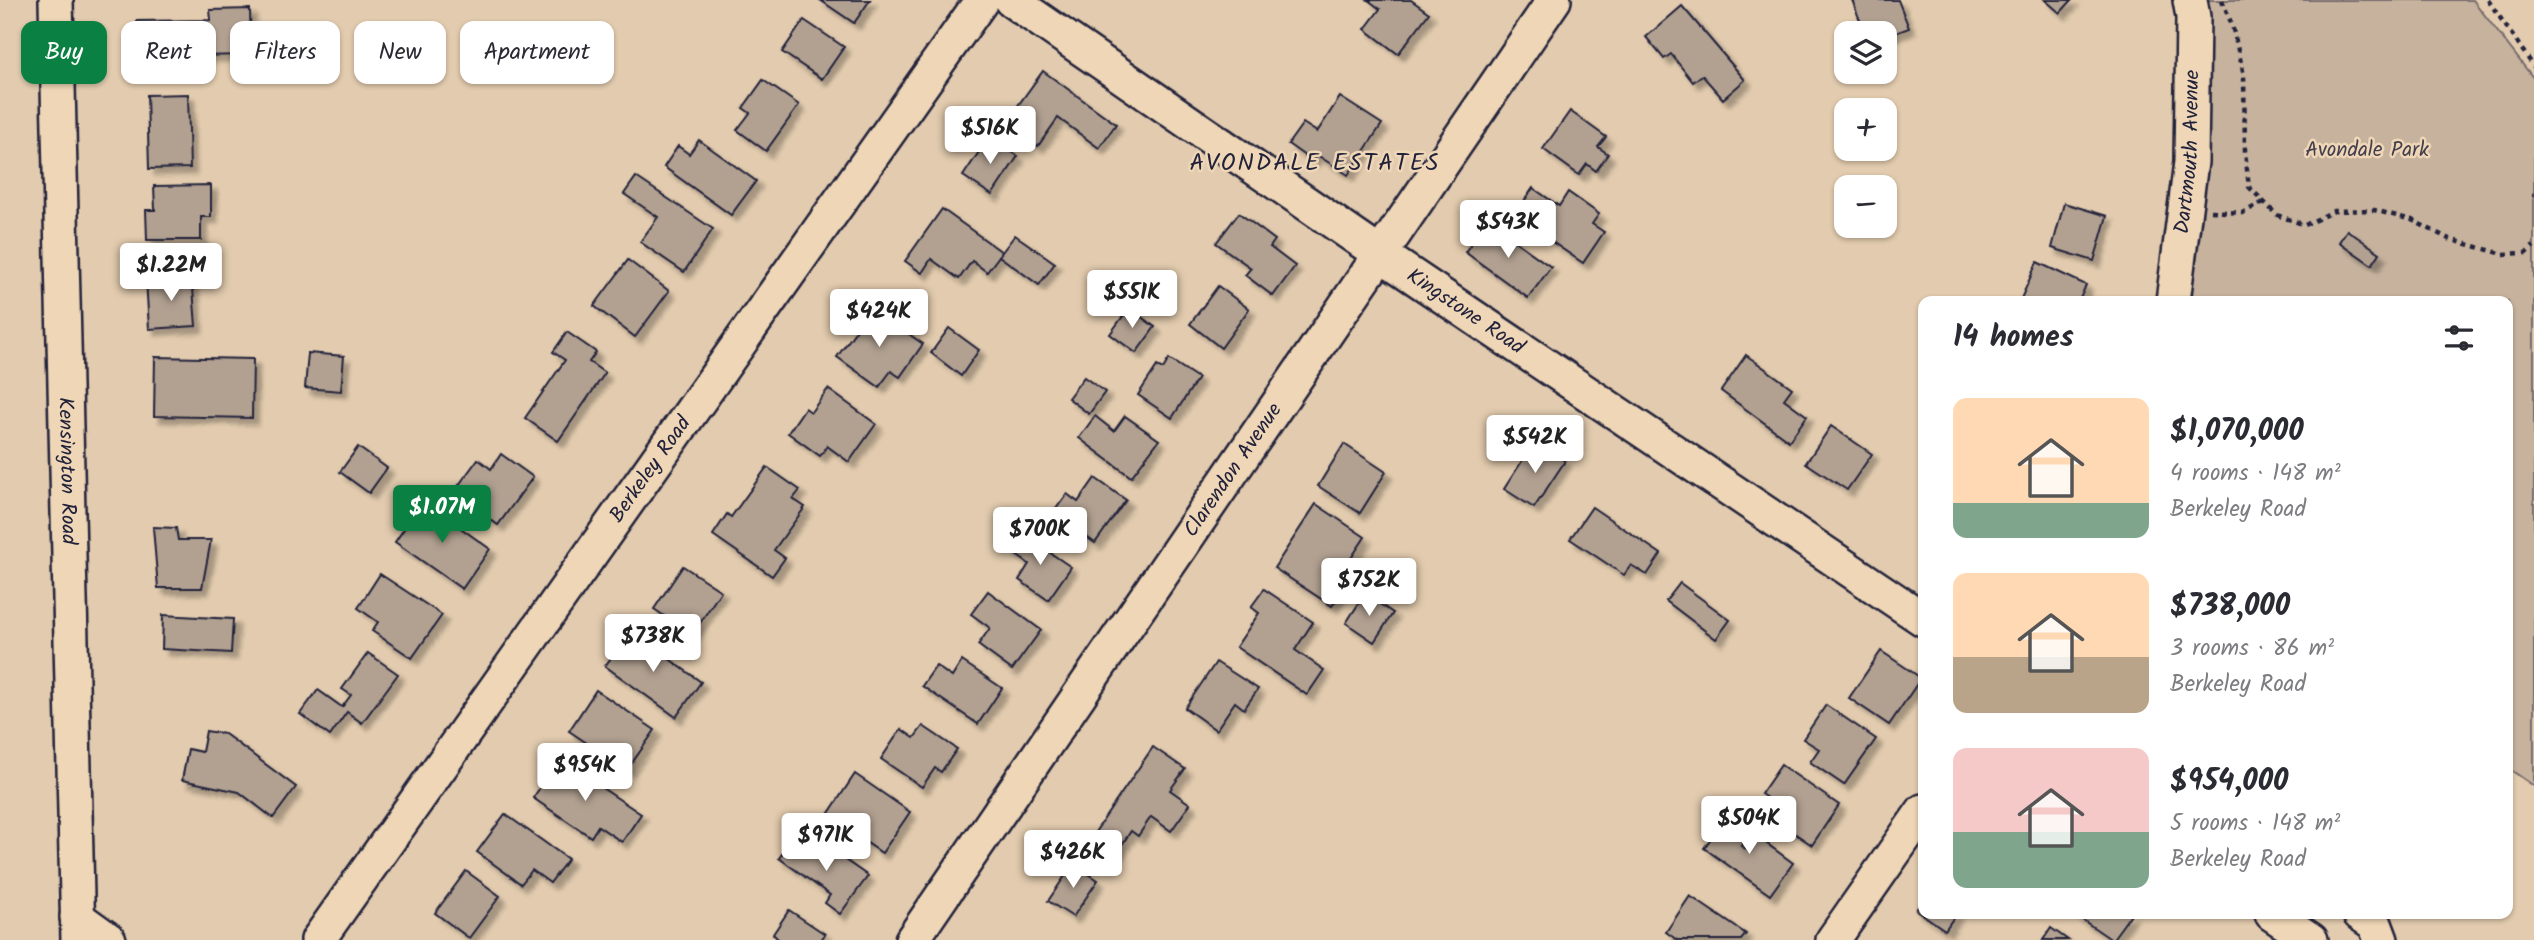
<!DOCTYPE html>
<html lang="en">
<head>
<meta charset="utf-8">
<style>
  :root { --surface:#fff; --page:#f2f2f3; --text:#2b2b33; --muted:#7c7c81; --accent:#0b8043 }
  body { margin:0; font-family:Kalam,sans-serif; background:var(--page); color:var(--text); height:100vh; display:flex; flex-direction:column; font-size:26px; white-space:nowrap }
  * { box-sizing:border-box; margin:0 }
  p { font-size:23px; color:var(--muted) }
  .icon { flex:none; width:38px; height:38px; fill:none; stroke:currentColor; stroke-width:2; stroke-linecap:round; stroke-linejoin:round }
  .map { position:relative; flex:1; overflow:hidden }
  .sheet { position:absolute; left:1918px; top:296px; width:595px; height:623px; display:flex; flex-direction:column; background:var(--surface); border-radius:14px; box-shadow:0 2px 5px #0004 }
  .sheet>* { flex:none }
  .guide { position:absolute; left:21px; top:21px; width:665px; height:63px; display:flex; gap:14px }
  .tools { position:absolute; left:1834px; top:21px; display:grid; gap:14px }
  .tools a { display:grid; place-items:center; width:63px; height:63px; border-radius:14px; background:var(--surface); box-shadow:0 2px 5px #0004; font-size:35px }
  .price { position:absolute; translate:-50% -60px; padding:0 16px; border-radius:7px; background:#fff; color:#222; font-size:23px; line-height:46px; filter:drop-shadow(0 2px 4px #0008) }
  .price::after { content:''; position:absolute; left:50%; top:42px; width:21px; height:16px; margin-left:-10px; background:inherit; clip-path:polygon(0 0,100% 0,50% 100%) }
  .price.active { background:var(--accent); color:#fff }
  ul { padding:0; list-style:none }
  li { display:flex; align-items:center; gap:21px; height:175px; padding:0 35px }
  li span { display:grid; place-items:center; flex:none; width:196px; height:140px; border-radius:14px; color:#555 }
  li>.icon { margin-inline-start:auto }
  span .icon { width:84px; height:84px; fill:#fffc; stroke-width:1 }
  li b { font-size:30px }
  h2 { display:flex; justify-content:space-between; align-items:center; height:84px; padding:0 35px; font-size:30px }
  .tag { padding:0 24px; border-radius:14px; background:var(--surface); box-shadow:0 2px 5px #0004; font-size:24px; line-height:63px }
  .tag.active { background:var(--accent); color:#fff }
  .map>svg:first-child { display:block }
  .green { fill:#c6b29d; stroke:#746a6c; stroke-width:2 }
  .building { fill:#b2a191; stroke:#22223b; stroke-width:2; filter:url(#shadow) }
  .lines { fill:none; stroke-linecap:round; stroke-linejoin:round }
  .minor-casing { stroke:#22223b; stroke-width:38 }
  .path { stroke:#22223b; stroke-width:4.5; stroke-dasharray:5 5; stroke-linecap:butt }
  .minor { stroke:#eed6b6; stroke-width:33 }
  .labels { text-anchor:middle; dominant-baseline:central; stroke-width:5; stroke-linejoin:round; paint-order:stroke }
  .park-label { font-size:21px; fill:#433f4f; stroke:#eed6b6 }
  .street-label { font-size:21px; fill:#22223b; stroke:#eed6b6 }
  .quarter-label { font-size:24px; letter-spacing:2px; fill:#22223b; stroke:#eed6b6 }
</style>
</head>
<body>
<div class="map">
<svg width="2534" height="940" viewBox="0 0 2534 940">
  <defs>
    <filter id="shadow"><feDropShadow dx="6" dy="6" stdDeviation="2" flood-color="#0004"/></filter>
  </defs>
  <rect width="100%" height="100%" fill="#e2cbae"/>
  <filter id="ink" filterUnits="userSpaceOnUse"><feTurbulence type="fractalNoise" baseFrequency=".0143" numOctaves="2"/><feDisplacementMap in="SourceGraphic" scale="14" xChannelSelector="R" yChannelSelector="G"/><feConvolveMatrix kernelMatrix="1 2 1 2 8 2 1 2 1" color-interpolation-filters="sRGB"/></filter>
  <g filter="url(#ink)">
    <!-- green -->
    <polygon class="green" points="2188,0 2473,0 2534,79 2534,786 2508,768 2508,301 2169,301"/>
    <!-- building -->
    <g class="building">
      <polygon points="820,0 870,0 854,23"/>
      <polygon points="1368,0 1411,0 1429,13 1398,54 1365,29 1380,9"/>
      <polygon points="1852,0 1898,0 1909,28 1885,37 1885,33 1865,33"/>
      <polygon points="2045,0 2072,0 2060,13"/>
      <polygon points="1682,6 1745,80 1723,99 1702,75 1693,82 1671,54 1664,59 1646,37"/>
      <polygon points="250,9 251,55 138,57 137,21 211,20 210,10"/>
      <polygon points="804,20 844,47 822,79 782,52"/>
      <polygon points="1043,71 1116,124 1099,148 1058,118 1038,146 1006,122"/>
      <polygon points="763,80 799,105 766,151 737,130 750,113 743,108"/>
      <polygon points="188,94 190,168 149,169 147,95"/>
      <polygon points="1340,97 1382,124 1348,175 1317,155 1312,161 1288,144 1303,123 1317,132"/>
      <polygon points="1570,111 1606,137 1598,147 1608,154 1596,171 1587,164 1579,175 1543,149"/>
      <polygon points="989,137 1018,156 992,195 963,176"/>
      <polygon points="699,140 756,181 731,215 664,167 678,146 689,154"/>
      <polygon points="636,177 713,229 684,272 640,242 658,217 624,194"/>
      <polygon points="211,185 211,217 201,217 201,240 147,240 146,210 155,210 154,186"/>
      <polygon points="1533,188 1559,206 1568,192 1599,214 1592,224 1604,232 1583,263 1514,216"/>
      <polygon points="2064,203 2107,216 2094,261 2052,248"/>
      <polygon points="942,209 1002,252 987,272 972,261 959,279 931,259 922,273 905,261"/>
      <polygon points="1239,213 1275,240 1270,247 1295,266 1273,296 1245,275 1251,268 1216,243"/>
      <polygon points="1487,221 1551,267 1528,298 1465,252"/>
      <polygon points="2347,230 2380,253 2372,265 2339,242"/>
      <polygon points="1015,235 1055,263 1039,285 999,256"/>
      <polygon points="628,260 669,291 635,337 594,306"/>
      <polygon points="2037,262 2086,285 2079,301 2020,301"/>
      <polygon points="192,276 196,326 149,329 146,279"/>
      <polygon points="1218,286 1249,309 1221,348 1190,324"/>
      <polygon points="872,308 923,344 900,377 891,371 879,387 837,357"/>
      <polygon points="1129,308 1155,327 1136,353 1110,334"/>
      <polygon points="949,328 979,350 961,376 931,353"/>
      <polygon points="567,332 596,352 589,362 605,373 558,441 525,418 565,360 553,352"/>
      <polygon points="308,353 344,356 341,391 305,388"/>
      <polygon points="1746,355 1792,388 1784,399 1807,416 1789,441 1721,391"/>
      <polygon points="155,357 253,359 252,418 154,416"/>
      <polygon points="1169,359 1198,378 1172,418 1138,395 1157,366 1163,369"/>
      <polygon points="1084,377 1105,392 1089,414 1068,398"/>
      <polygon points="828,389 876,424 849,462 827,446 820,456 788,433 805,408 811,412"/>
      <polygon points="1095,416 1114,431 1125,416 1159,440 1131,477 1079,438"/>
      <polygon points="1831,426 1872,454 1847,490 1806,463"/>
      <polygon points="1535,441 1565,461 1534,508 1504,489"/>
      <polygon points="1344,444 1386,472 1360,513 1318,486"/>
      <polygon points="358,447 387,468 369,493 340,472"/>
      <polygon points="501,454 533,477 498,525 453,493 478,459 491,469"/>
      <polygon points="767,467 800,490 793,499 805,507 774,550 785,558 772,576 713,535 727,514 731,517"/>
      <polygon points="1095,478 1126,500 1095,543 1053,513 1067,494 1078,502"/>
      <polygon points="423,501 490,549 462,589 395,542"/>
      <polygon points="1316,504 1365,537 1340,575 1349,581 1332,606 1274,568"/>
      <polygon points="1592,507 1661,554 1647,575 1631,565 1624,575 1570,539"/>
      <polygon points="153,527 176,528 178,540 211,540 202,588 158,588"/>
      <polygon points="1021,533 1071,567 1048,600 1019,580 1029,564 1009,550"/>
      <polygon points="683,566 721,591 692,635 654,609"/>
      <polygon points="380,574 442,615 412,658 372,631 378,622 358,608"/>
      <polygon points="1680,583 1730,620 1716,639 1666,601"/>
      <polygon points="1264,589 1313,622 1295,650 1324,670 1307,695 1236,647 1259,613 1251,607"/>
      <polygon points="988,591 1041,630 1012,670 978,645 990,628 971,614"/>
      <polygon points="1365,594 1393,613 1374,642 1346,623"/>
      <polygon points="163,615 233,619 231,653 162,649"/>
      <polygon points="631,631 701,682 676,717 605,666"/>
      <polygon points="1881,651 1921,678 1889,725 1849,698"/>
      <polygon points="368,653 398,674 362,723 347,712 330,736 300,714 318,690 342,707 351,695 342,689"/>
      <polygon points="962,661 1002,688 978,724 922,686 936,666 952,677"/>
      <polygon points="1216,662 1258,689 1244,709 1235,702 1216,730 1185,708"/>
      <polygon points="596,690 655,730 627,770 569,731"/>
      <polygon points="1826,705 1876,739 1844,785 1810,762 1819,749 1803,739"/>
      <polygon points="923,726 957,749 941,772 935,768 922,787 881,759 901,729 914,738"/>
      <polygon points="206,731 225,734 296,787 273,818 239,792 182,780 188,749 202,752"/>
      <polygon points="1153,747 1185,769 1170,790 1190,804 1171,831 1151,817 1138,836 1131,831 1115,855 1091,838"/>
      <polygon points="559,759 641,814 622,842 598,826 591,837 533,798"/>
      <polygon points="1781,765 1839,805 1812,845 1763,812 1771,801 1761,794"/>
      <polygon points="855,774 910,812 882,853 827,816"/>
      <polygon points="505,814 568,859 550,883 532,870 521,884 477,852"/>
      <polygon points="1727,816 1750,833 1741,846 1749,851 1759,838 1793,863 1770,895 1704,848"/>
      <polygon points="792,840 817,857 825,846 868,876 840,914 825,903 830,895 779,858"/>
      <polygon points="1073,864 1098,880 1073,917 1048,901"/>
      <polygon points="466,871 500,896 469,938 435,913"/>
      <polygon points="1690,896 1746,934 1741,940 1677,940 1666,932"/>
      <polygon points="1923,899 1923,914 1956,914 1945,930 1916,910"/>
      <polygon points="789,910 825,934 821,940 779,940 773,934"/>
      <polygon points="2074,914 2131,914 2112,940"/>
      <polygon points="2051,928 2068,940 2043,940"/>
    </g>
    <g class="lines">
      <defs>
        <g id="minor">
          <path id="s1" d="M56 0 78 940"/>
          <path id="s2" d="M1011 0 1380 254 1923 619"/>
          <path id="s3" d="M2173 301 2191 162 2193 17 2190 0"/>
          <polyline points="2272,914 2311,940"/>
          <polyline points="2360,914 2375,924 2381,940"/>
          <polyline points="77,917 109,940"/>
          <path id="s4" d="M318 940 982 0"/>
          <path id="s5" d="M912 940 1554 0"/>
          <polyline points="1833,940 1923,811"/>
        </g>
      </defs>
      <!-- minor casing -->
      <use href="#minor" class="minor-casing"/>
      <!-- path -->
      <g class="path">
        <polyline points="2222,0 2232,25 2244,75 2245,152 2249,187 2277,215 2305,225 2334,211 2374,210 2412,220 2449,239 2503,254 2526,253 2534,246"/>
        <polyline points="2488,0 2534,67"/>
        <polyline points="2532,195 2534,195"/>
        <polyline points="2211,211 2242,213 2264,202"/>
      </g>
      <!-- minor -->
      <use href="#minor" class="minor"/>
    </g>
  </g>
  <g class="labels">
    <!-- park labels -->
    <g class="park-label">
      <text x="2367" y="150">Avondale Park</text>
    </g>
    <!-- street labels -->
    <g class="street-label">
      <text stroke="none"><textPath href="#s3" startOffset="150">Dartmouth Avenue</textPath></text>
      <text stroke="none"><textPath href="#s2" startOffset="551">Kingstone Road</textPath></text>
      <text stroke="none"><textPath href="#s1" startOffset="471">Kensington Road</textPath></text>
      <text stroke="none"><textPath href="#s4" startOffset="576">Berkeley Road</textPath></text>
      <text stroke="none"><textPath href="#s5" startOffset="569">Clarendon Avenue</textPath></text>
    </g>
    <!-- quarter labels -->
    <g class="quarter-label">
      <text x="1315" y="163">AVONDALE ESTATES</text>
    </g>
  </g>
</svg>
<div class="tools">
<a><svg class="icon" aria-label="layers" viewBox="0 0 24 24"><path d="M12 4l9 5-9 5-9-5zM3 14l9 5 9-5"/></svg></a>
<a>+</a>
<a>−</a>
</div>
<b class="price" style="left:990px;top:166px">$516K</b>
<b class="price" style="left:1508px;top:260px">$543K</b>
<b class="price" style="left:171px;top:303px">$1.22M</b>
<b class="price" style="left:1132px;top:330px">$551K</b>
<b class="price" style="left:879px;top:349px">$424K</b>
<b class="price" style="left:1535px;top:475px">$542K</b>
<b class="price active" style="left:442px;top:545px">$1.07M</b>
<b class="price" style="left:1040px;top:567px">$700K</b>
<b class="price" style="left:1369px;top:618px">$752K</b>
<b class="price" style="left:653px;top:674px">$738K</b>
<b class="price" style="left:585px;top:803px">$954K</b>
<b class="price" style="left:1749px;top:856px">$504K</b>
<b class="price" style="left:826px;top:873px">$971K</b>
<b class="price" style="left:1073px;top:890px">$426K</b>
<div class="guide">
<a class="tag active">Buy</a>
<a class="tag">Rent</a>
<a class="tag">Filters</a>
<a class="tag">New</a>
<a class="tag">Apartment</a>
</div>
<section class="sheet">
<h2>14 homes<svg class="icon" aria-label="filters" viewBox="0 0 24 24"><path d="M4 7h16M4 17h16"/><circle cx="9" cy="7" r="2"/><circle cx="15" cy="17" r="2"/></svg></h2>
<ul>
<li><span style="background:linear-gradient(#ffd9b3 75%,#7fa58c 0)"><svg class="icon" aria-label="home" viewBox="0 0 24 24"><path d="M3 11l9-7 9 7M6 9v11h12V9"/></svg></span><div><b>$1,070,000</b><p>4 rooms · 148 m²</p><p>Berkeley Road</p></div></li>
<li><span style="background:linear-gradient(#ffd9b3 60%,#b9a48a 0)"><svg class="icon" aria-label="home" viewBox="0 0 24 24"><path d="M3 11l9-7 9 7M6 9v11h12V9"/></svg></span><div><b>$738,000</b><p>3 rooms · 86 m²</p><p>Berkeley Road</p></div></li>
<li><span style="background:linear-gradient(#f6c9c9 60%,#7fa58c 0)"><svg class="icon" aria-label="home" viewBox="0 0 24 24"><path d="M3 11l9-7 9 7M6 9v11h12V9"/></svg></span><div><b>$954,000</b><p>5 rooms · 148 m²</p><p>Berkeley Road</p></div></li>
</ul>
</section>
</div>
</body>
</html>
